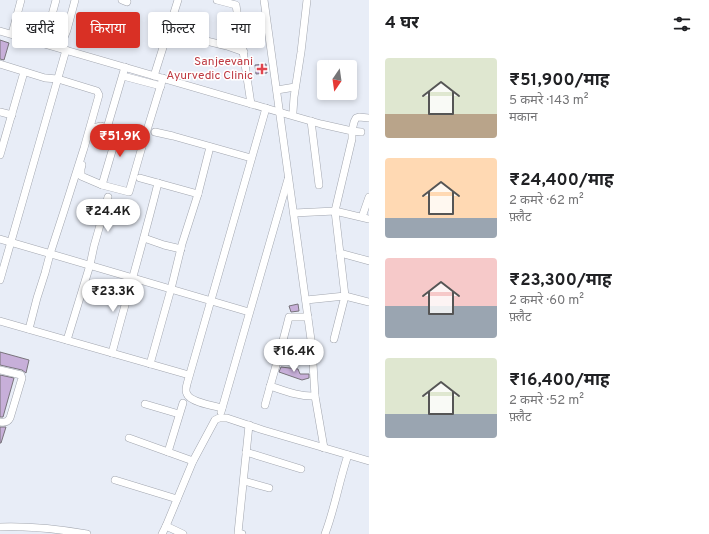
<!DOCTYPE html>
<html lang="hi">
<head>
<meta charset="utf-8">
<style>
  :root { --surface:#fff; --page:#f6f6f6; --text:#202124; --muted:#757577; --accent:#d93025 }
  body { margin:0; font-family:Overpass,"Noto Sans Devanagari",sans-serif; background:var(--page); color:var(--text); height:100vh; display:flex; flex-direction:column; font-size:15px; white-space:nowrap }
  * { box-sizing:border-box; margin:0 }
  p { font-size:13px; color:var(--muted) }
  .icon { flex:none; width:22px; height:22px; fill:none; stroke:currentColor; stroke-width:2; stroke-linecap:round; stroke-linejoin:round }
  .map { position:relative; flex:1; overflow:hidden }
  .sheet { display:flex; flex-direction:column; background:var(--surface); width:340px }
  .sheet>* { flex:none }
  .banner { position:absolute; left:12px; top:12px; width:297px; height:36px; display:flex; gap:8px }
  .needle { width:26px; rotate:193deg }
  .tools { position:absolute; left:317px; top:60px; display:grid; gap:8px }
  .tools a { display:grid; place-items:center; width:40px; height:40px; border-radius:4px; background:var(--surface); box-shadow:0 2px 6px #0003; font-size:20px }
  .price { position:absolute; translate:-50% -34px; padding:0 9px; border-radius:14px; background:#fff; color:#222; font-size:13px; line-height:26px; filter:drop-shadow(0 1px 2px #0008) }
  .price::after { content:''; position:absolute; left:50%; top:24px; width:12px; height:9px; margin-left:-6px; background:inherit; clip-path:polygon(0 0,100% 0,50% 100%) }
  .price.on { background:var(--accent); color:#fff }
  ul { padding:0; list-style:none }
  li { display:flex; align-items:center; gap:12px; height:100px; padding:0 16px }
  li span { display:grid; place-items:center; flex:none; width:112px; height:80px; border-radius:4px; color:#555 }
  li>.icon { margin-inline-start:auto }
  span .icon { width:48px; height:48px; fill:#fffc; stroke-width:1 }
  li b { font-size:17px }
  h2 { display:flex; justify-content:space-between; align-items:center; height:48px; padding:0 16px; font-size:17px }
  .tag { padding:0 14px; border-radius:4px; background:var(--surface); box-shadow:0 2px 6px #0003; font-size:14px; line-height:36px }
  .tag.on { background:var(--accent); color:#fff }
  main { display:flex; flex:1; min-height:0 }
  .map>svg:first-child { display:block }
  .building { fill:#c7afd9; stroke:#78737b }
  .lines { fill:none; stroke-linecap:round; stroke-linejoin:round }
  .minor-casing { stroke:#a2a6af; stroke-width:8 }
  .minor { stroke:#fff; stroke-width:7 }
  .health-dot { fill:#e0444e; stroke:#fff; stroke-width:1.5 }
  .labels { text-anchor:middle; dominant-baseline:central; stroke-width:3; stroke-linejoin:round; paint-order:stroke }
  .health-label { font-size:12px; fill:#be3a42; stroke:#fff; text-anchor:end }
</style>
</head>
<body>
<main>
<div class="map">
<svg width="369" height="534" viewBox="0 0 369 534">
  <rect width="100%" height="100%" fill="#e8edf7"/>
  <!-- building -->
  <g class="building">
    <polygon points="0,40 9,43 4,60 0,59"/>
    <polygon points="266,64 267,73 256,74 255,65"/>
    <polygon points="298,304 299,311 291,312 289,306"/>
    <polygon points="0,352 29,360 26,373 22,370 0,365"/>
    <polygon points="281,367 298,369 300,374 309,374 309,378 302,380 279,372"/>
    <polygon points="0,375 14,378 3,417 0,417"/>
    <polygon points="0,427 6,427 1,443 0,443"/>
  </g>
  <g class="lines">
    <defs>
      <g id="minor">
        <polyline points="122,0 127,2"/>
        <polyline points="217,0 236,5 251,104"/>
        <polyline points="264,0 312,347 315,396 324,448"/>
        <polyline points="0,31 286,114 321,124 352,131 352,139 335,211 369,219"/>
        <polyline points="12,34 21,0"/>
        <polyline points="190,37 227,46 244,52"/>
        <polyline points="44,44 56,0"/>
        <polyline points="60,48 67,30 75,0"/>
        <polyline points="0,64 45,78 58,79 97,91 99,95 84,148 64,211 50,254 45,273 37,298 29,329"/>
        <polyline points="123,76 161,86"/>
        <polyline points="154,76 178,0"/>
        <polyline points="277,90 295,87"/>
        <polyline points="0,112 12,115"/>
        <polyline points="293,112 294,97 301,52 307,0"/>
        <polyline points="311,121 319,185"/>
        <polyline points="155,132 173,136 251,158"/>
        <polyline points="361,132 352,131 354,122 356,118 359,117 369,118"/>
        <polyline points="91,134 93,128 101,126 107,128 125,67"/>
        <polyline points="0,155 24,72"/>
        <polyline points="82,165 81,169 81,176 102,185 129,192 144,140 163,78"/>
        <polyline points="140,178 198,194"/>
        <polyline points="102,185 117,134 144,140"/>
        <polyline points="294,213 335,211 345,296 334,339"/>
        <polyline points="362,217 369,197"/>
        <polyline points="144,238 164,245 181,249"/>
        <polyline points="0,239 249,312"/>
        <polyline points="340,253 369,261"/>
        <polyline points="0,280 66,50"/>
        <polyline points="306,300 345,296 369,302"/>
        <polyline points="0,321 189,375"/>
        <polyline points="67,340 90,265 94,246 108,197"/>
        <path d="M112 353C127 296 144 240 158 183"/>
        <polyline points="150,364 171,289 182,244 198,194 210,147"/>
        <path d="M0 370 21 375 22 378 10 418C8 422 5 423 0 422"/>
        <path d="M270 386C285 391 300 397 315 396"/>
        <polyline points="145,404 179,414"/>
        <path d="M265 405C273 375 282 346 289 317H308"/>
        <path d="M222 408C214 406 190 402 187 394 185 391 186 388 187 384L266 108"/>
        <polyline points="221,412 288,179"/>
        <polyline points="129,438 193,461"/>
        <polyline points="168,452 183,403"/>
        <polyline points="246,452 301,469"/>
        <polyline points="115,480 177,499"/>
        <polyline points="244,481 269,488"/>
        <polyline points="166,526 183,534"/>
        <path d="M0 527C29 526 58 529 87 534"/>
        <polyline points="162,534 166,526 193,461 215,420 219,418 227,418 263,430 369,461"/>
        <polyline points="242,534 238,533 249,425"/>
        <path d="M325 534C335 508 339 481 348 455"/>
      </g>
    </defs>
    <!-- minor casing -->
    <use href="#minor" class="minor-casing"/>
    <!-- minor -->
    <use href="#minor" class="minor"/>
  </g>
  <!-- markers -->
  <path class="health-dot" d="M260 63h4v4h4v4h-4v4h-4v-4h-4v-4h4z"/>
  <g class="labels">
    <!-- health labels -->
    <g class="health-label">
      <text x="253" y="62">Sanjeevani<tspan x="253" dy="14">Ayurvedic Clinic</tspan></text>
    </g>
  </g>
</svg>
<div class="tools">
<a><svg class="needle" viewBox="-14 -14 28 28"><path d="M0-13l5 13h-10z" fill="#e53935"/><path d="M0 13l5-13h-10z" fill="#757577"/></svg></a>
</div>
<b class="price on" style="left:120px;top:158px">₹51.9K</b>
<b class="price" style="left:108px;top:233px">₹24.4K</b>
<b class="price" style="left:113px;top:313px">₹23.3K</b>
<b class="price" style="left:294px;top:373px">₹16.4K</b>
<div class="banner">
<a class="tag">खरीदें</a>
<a class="tag on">किराया</a>
<a class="tag">फ़िल्टर</a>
<a class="tag">नया</a>
</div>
</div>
<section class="sheet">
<h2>4 घर<svg class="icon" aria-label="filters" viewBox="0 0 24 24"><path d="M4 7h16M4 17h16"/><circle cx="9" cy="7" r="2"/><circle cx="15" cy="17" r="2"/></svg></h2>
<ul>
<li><span style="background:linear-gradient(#dfe7d0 70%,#b9a48a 0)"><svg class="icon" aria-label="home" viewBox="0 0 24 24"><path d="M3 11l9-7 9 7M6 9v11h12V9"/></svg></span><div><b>₹51,900/माह</b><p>5 कमरे · 143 m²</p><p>मकान</p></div></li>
<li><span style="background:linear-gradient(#ffd9b3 75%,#9aa5b1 0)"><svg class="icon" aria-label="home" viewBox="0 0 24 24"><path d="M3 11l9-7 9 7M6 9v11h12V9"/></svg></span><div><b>₹24,400/माह</b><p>2 कमरे · 62 m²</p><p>फ़्लैट</p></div></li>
<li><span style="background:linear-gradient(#f6c9c9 60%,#9aa5b1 0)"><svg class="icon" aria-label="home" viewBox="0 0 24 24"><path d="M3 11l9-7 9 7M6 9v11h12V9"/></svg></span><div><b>₹23,300/माह</b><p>2 कमरे · 60 m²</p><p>फ़्लैट</p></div></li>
<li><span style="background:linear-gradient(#dfe7d0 70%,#9aa5b1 0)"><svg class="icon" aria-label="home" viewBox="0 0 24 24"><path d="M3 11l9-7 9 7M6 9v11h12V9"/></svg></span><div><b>₹16,400/माह</b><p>2 कमरे · 52 m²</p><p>फ़्लैट</p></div></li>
</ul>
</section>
</main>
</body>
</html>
